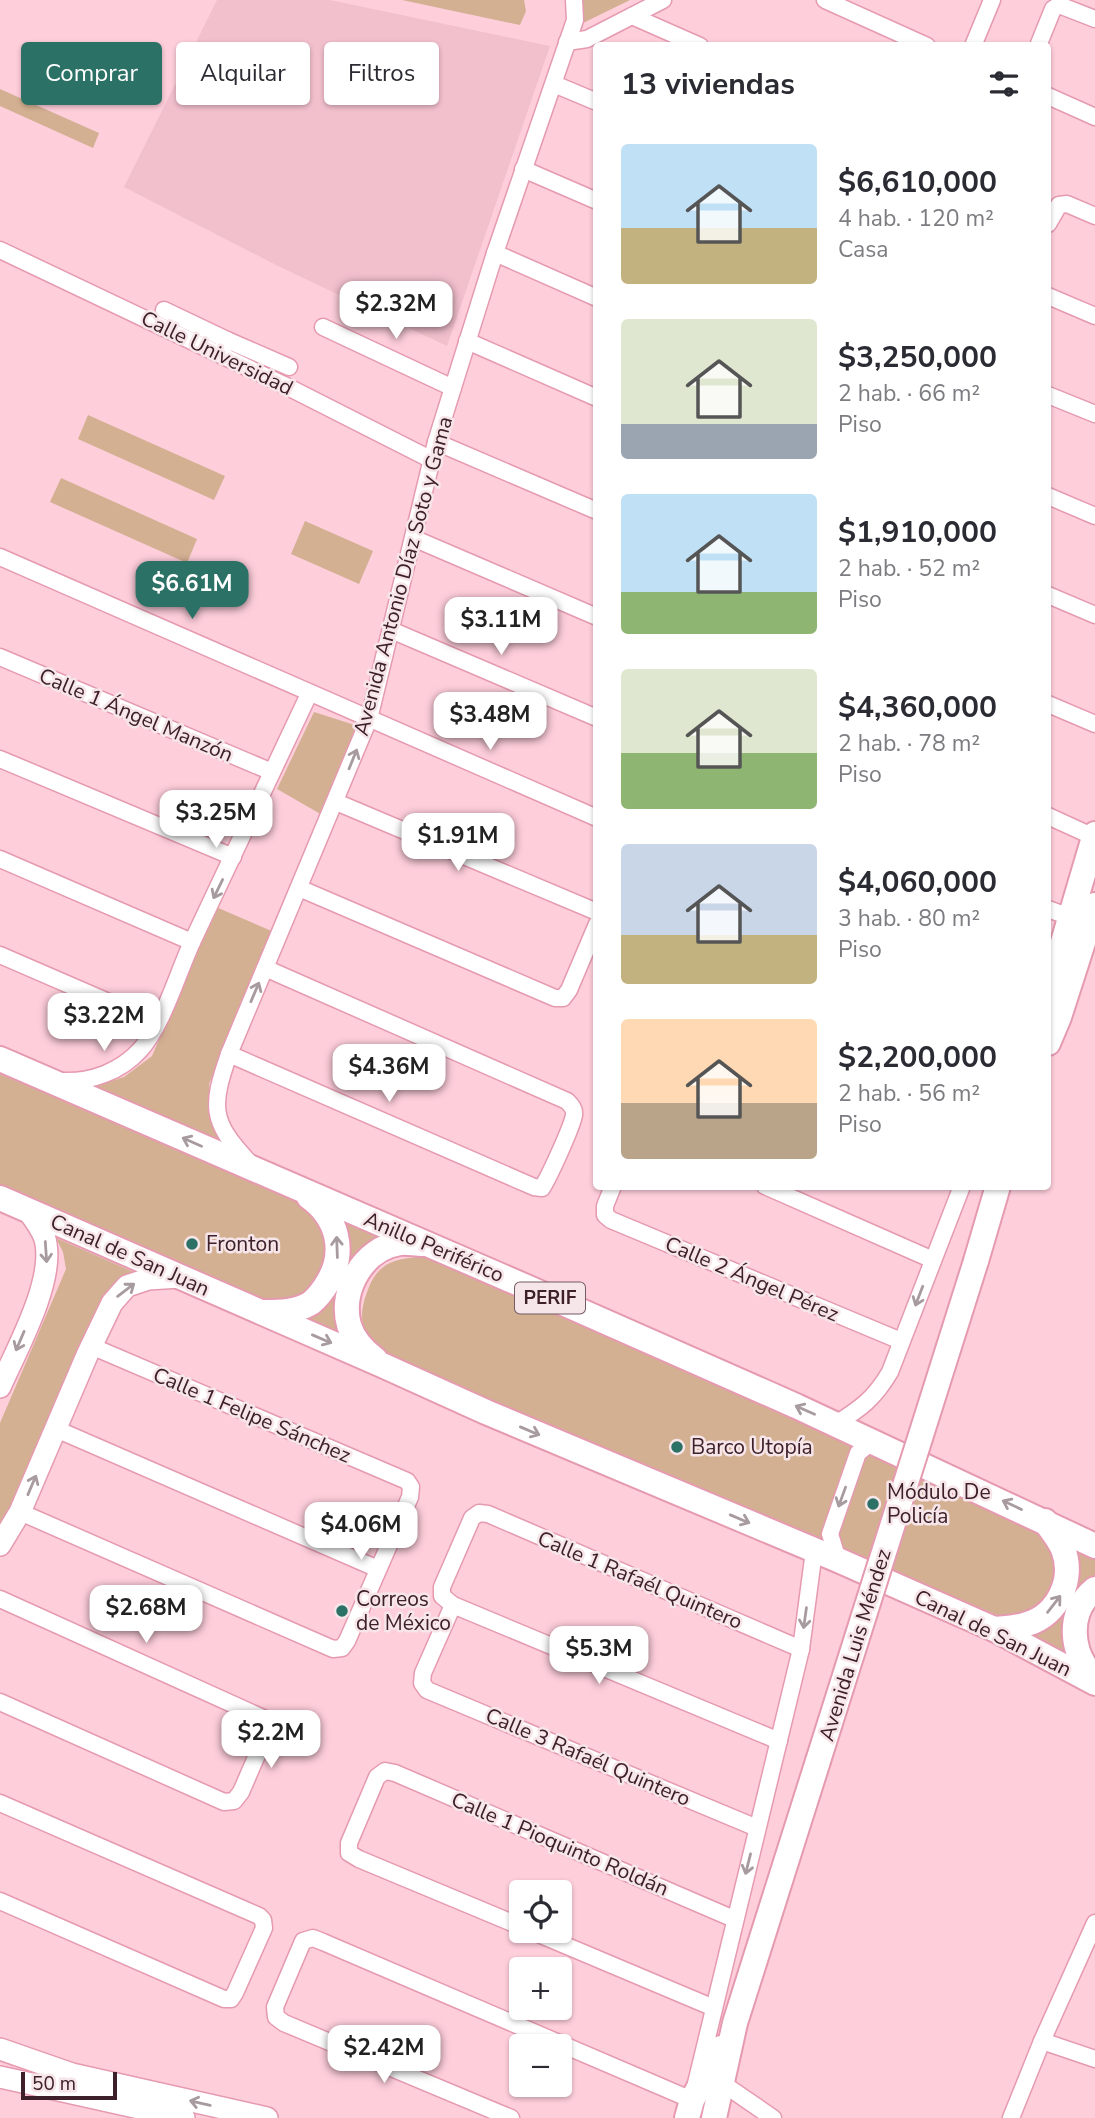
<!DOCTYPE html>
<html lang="es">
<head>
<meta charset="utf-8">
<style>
  :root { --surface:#fff; --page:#f7f7f7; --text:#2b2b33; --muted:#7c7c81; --accent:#2c7166 }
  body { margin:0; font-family:"Nunito Sans",sans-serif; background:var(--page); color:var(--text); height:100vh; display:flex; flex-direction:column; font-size:26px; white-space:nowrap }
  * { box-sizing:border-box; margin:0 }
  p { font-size:23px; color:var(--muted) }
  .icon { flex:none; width:38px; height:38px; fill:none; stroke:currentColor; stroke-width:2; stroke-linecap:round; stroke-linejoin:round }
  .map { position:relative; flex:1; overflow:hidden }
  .drawer { position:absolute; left:593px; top:42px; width:458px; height:1148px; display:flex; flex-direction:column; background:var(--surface); border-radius:7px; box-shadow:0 2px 5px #0004 }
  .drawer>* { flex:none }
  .hud { position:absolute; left:21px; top:42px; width:467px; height:63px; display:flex; gap:14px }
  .buttons { position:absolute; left:509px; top:1880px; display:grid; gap:14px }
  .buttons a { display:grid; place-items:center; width:63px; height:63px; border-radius:7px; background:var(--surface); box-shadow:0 2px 5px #0004; font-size:35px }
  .scale { position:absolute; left:21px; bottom:18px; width:96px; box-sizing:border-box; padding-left:7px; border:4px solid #3d2029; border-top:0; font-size:19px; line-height:24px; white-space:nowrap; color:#3d2029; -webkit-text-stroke:5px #f6e5e9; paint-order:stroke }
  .price { position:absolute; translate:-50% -60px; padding:0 16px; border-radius:14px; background:#fff; color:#222; font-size:23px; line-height:46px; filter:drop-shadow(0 2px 4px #0008) }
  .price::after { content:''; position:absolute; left:50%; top:42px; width:21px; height:16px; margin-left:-10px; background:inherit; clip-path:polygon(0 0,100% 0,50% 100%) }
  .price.selected { background:var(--accent); color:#fff }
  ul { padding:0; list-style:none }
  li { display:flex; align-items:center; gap:21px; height:175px; padding:0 28px }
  li span { display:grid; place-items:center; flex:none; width:196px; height:140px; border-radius:7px; color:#555 }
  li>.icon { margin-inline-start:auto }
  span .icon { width:84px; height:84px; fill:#fffc; stroke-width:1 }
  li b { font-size:30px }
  h2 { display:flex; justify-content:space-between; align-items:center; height:84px; padding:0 28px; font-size:30px }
  .tag { padding:0 24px; border-radius:7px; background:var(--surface); box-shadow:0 2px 5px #0004; font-size:24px; line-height:63px }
  .tag.selected { background:var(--accent); color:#fff }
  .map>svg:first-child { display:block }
  .built { fill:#f2bfcd }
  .green { fill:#d4b092 }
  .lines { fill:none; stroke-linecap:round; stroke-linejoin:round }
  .street-casing { stroke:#e59ab0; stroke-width:19 }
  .secondary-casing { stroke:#e59ab0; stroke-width:24 }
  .primary-casing { stroke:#e59ab0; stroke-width:28 }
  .street { stroke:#fff; stroke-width:16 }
  .secondary { stroke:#fff; stroke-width:21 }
  .primary { stroke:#fff; stroke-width:24 }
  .primary-bridge-casing { stroke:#e59ab0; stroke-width:28; stroke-linecap:butt }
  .primary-bridge { stroke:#fff; stroke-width:24 }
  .oneway { stroke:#a89b9f }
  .poi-dot { fill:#2c7166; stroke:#f6e5e9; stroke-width:2.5 }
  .labels { text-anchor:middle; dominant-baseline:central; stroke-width:5; stroke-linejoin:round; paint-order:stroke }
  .shield { fill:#f6e5e9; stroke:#745b63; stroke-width:2 }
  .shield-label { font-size:19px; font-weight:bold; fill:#3d2029 }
  .street-label { font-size:21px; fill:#3d2029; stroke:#f6e5e9 }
  .poi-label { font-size:21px; fill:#3d2029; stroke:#f6e5e9; text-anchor:start }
</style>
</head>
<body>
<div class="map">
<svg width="1095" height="2118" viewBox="0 0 1095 2118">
  <rect width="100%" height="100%" fill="#fecedb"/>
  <!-- built -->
  <polygon class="built" points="217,0 330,0 550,46 447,346 278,266 124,187"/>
  <!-- green -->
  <g class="green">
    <polygon points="402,0 524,0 526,11 520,25"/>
    <polygon points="580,0 630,0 579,25"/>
    <polygon points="0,89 99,133 93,148 0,106"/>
    <polygon points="88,415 225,476 214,500 78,439"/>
    <polygon points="61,478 197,539 187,563 50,502"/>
    <polygon points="305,521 373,551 359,584 291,554"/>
    <polygon points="314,712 361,727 324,816 277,789"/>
    <polygon points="216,907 274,932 209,1084 212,1115 224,1146 90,1088 124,1077 152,1056"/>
    <polygon points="0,1074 306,1203 329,1224 325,1284 277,1310 0,1191"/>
    <polygon points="341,1214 386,1238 378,1242 346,1339 304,1321"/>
    <polygon points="56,1238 136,1273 0,1540 0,1423 66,1269 63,1252"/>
    <path d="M434 1256 1046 1535 1060 1560 1048 1603 1009 1620 392 1364C364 1340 354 1323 369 1287 373 1277 379 1268 390 1263 403 1257 419 1257 434 1256Z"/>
    <polygon points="1063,1537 1095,1553 1095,1578 1076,1665 1015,1631 1053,1619"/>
  </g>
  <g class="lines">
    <defs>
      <g id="street">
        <polyline points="825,0 927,46"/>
        <polyline points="632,16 700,46"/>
        <polyline points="567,42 587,39 663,0"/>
        <polyline points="973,46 992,0"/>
        <polyline points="1038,46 1053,9 1059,5 1095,19"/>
        <polyline points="554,84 597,102"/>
        <polyline points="1048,96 1095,117"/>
        <polyline points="523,169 597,201"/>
        <polyline points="1048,224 1059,205 1067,204 1095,216"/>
        <polyline points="0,250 284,385 432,460"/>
        <polyline points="495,253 597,298"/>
        <polyline points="1048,296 1095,316"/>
        <polyline points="164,310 227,340"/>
        <polyline points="323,327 453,388"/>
        <polyline points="467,341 597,398"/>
        <polyline points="220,354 227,340 289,367"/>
        <polyline points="1048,395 1095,414"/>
        <polyline points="436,442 597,511"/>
        <polyline points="1048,496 1095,516"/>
        <polyline points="413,538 597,617"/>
        <polyline points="0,557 597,818"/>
        <polyline points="1048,595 1095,615"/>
        <polyline points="391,630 597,718"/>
        <polyline points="0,657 272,772"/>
        <polyline points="1048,704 1095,724"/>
        <polyline points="0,759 233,857"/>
        <polyline points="336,802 597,912"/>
        <polyline points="1048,816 1094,837"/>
        <polyline points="0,859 192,942"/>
        <polyline points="299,888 555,998 563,998 569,990 597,924"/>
        <polyline points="1048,909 1070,917"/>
        <polyline points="0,955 157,1023"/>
        <path d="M229 1054 534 1187 542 1188C549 1177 572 1127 574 1115 575 1109 571 1105 567 1101L265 968"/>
        <path d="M63 1081C91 1082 120 1072 140 1050 163 1025 178 972 193 940 232 858 270 776 309 694"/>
        <path d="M249 1162C210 1121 211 1106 229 1054L369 719 436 442 495 253 575 20 574 0"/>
        <polyline points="613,1186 605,1206 605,1215 611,1220 901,1341"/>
        <polyline points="765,1186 933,1260"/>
        <path d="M836 1424C861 1408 874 1399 890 1372L962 1186"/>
        <polyline points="56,1429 378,1569"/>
        <polyline points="20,1512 333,1649 342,1648 347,1641 410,1497 411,1487 407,1481 91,1346"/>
        <polyline points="838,1560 830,1534 858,1453 873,1441"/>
        <polyline points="0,1599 263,1718 267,1723 267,1732 241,1792 234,1801 224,1802 0,1702"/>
        <polyline points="453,1605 423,1673 422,1683 427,1690 757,1828"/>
        <polyline points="779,1741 453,1605 442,1596 442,1587 472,1518 479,1513 488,1514 801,1649"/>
        <polyline points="0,1803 259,1916 263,1920 264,1928 235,1993 231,1999 224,1999 0,1901"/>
        <polyline points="522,1927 359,1859 349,1853 349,1843 377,1777 385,1771 395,1773 734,1919"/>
        <polyline points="529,1930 714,2008"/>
        <polyline points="1042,2041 1095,2059"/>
        <polyline points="722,2083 773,2118"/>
        <polyline points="511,2118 284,2023 276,2017 275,2007 303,1941 313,1938 323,1942 692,2100 801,1649 814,1551"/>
        <polyline points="1011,2118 1042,2041 1095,1923"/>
      </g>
      <g id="secondary">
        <path d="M0 1387C17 1349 53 1284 46 1244 45 1232 34 1220 28 1210"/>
        <polyline points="0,1545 20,1512 88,1353 112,1303 127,1286 148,1279 180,1277"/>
        <polyline points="0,2049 72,2074 267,2118"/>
        <polyline points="0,2077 184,2118"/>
      </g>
      <g id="primary">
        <polyline points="1048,993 1095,834"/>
        <polyline points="1048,1043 1059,1017 1095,905"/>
        <polyline points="0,1059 531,1289 796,1406 1095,1546"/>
        <polyline points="0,1198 382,1365 486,1412 838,1560 994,1629 1095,1683"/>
        <polyline points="976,1261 998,1186"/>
        <path d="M264 1312C281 1312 296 1312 311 1303 317 1298 324 1289 328 1282 346 1252 338 1218 309 1197"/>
        <path d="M375 1359C363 1350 353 1339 349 1325 339 1290 364 1248 400 1243 407 1242 415 1244 422 1244"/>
        <path d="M1095 1589C1066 1612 1070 1654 1095 1678"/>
        <path d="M994 1629C1005 1628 1016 1628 1027 1624 1058 1615 1075 1579 1063 1549 1059 1539 1051 1530 1045 1521"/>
        <polyline points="687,2118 692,2100 721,2048"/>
        <polyline points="714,2118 735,2023 818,1761"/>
      </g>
    </defs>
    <!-- street casing -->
    <use href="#street" class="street-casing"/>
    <!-- secondary casing -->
    <use href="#secondary" class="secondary-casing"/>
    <!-- primary casing -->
    <use href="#primary" class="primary-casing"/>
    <!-- street -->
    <use href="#street" class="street"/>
    <!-- secondary -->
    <use href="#secondary" class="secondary"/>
    <!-- primary -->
    <use href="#primary" class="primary"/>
    <defs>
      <polyline id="primary-bridge" points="818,1761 976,1261"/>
    </defs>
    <!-- primary-bridge casing -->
    <use href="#primary-bridge" class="primary-bridge-casing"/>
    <!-- primary-bridge -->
    <use href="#primary-bridge" class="primary-bridge"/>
  </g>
  <!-- one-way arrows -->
  <defs><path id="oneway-shaft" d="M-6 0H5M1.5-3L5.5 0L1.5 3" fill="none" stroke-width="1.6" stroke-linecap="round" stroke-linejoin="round" transform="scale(1.75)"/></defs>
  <g class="oneway">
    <use href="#oneway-shaft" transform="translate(353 759) rotate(-68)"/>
    <use href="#oneway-shaft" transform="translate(218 889) rotate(116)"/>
    <use href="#oneway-shaft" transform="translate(255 992) rotate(-67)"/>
    <use href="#oneway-shaft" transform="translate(192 1142) rotate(-156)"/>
    <use href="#oneway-shaft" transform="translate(337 1247) rotate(-92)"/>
    <use href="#oneway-shaft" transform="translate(46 1252) rotate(86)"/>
    <use href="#oneway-shaft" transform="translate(126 1290) rotate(-37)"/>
    <use href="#oneway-shaft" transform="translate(919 1296) rotate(111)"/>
    <use href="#oneway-shaft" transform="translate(322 1339) rotate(23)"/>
    <use href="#oneway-shaft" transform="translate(20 1341) rotate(113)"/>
    <use href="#oneway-shaft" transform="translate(805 1410) rotate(-156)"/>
    <use href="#oneway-shaft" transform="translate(530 1431) rotate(23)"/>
    <use href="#oneway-shaft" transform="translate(32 1485) rotate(-67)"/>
    <use href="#oneway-shaft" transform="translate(842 1497) rotate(110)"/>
    <use href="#oneway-shaft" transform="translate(1012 1505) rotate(-155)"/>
    <use href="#oneway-shaft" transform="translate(740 1519) rotate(23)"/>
    <use href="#oneway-shaft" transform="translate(1054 1604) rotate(-52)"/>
    <use href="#oneway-shaft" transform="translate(805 1618) rotate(98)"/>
    <use href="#oneway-shaft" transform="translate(748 1864) rotate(104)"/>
    <use href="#oneway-shaft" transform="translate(200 2103) rotate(-167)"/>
  </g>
  <!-- markers -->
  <g class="poi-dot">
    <circle cx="192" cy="1244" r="7"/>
    <circle cx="677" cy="1447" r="7"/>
    <circle cx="873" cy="1504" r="7"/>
    <circle cx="342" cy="1611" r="7"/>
  </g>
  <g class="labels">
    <!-- shield labels -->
    <rect class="shield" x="515" y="1282.5" width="70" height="31" rx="5"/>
    <g class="shield-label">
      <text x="550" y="1298">PERIF</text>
    </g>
    <!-- street labels -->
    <g class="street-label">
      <text transform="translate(217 353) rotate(26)">Calle Universidad</text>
      <text transform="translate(403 576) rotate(-75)">Avenida Antonio Díaz Soto y Gama</text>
      <text transform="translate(136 715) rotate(23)">Calle 1 Ángel Manzón</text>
      <text transform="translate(434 1247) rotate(23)">Anillo Periférico</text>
      <text transform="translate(130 1255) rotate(24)">Canal de San Juan</text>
      <text transform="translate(752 1279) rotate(23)">Calle 2 Ángel Pérez</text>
      <text transform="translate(252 1415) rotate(23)">Calle 1 Felipe Sánchez</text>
      <text transform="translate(640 1580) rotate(23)">Calle 1 Rafaél Quintero</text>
      <text transform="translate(993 1633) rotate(26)">Canal de San Juan</text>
      <text transform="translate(855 1645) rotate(-73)">Avenida Luis Méndez</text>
      <text transform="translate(588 1757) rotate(23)">Calle 3 Rafaél Quintero</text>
      <text transform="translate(560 1844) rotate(23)">Calle 1 Pioquinto Roldán</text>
    </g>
    <!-- poi labels -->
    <g class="poi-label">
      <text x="206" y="1244">Fronton</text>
      <text x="691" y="1447">Barco Utopía</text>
      <text x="887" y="1492">Módulo De<tspan x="887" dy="24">Policía</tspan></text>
      <text x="356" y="1599">Correos<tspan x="356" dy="24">de México</tspan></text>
    </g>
  </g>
</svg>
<div class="buttons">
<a><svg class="icon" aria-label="locate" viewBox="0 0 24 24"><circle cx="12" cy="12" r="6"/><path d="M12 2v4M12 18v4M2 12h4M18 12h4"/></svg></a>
<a>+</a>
<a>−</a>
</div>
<div class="scale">50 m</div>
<b class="price" style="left:396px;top:341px">$2.32M</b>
<b class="price selected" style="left:192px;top:621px">$6.61M</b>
<b class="price" style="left:501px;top:657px">$3.11M</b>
<b class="price" style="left:490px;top:752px">$3.48M</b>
<b class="price" style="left:216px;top:850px">$3.25M</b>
<b class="price" style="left:458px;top:873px">$1.91M</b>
<b class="price" style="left:104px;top:1053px">$3.22M</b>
<b class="price" style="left:389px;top:1104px">$4.36M</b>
<b class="price" style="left:361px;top:1562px">$4.06M</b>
<b class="price" style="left:146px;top:1645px">$2.68M</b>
<b class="price" style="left:599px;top:1686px">$5.3M</b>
<b class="price" style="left:271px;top:1770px">$2.2M</b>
<b class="price" style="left:384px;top:2085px">$2.42M</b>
<div class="hud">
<a class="tag selected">Comprar</a>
<a class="tag">Alquilar</a>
<a class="tag">Filtros</a>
</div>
<section class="drawer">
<h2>13 viviendas<svg class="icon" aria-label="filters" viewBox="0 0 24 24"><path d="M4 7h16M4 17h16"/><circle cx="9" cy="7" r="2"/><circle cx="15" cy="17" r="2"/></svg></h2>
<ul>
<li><span style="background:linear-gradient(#bfe0f5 60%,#c2b280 0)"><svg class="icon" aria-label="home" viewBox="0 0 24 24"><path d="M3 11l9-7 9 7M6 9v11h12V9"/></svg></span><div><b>$6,610,000</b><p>4 hab. · 120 m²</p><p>Casa</p></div></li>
<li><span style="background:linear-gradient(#dfe7d0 75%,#9aa5b1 0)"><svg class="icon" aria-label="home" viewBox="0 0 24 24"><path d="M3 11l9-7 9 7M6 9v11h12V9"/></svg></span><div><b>$3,250,000</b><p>2 hab. · 66 m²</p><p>Piso</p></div></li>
<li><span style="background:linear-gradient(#bfe0f5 70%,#8fb573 0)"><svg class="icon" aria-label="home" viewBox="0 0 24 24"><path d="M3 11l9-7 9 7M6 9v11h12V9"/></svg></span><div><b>$1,910,000</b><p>2 hab. · 52 m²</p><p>Piso</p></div></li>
<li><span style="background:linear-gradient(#dfe7d0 60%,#8fb573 0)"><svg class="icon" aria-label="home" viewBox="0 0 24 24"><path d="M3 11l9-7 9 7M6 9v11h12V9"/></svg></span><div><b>$4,360,000</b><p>2 hab. · 78 m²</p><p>Piso</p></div></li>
<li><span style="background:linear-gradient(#c9d6e8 65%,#c2b280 0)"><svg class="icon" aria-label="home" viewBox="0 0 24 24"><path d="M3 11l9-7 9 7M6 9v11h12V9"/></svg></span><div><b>$4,060,000</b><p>3 hab. · 80 m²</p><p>Piso</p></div></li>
<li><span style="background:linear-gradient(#ffd9b3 60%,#b9a48a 0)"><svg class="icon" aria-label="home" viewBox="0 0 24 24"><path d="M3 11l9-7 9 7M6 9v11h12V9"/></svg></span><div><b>$2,200,000</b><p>2 hab. · 56 m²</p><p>Piso</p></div></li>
</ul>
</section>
</div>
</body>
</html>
